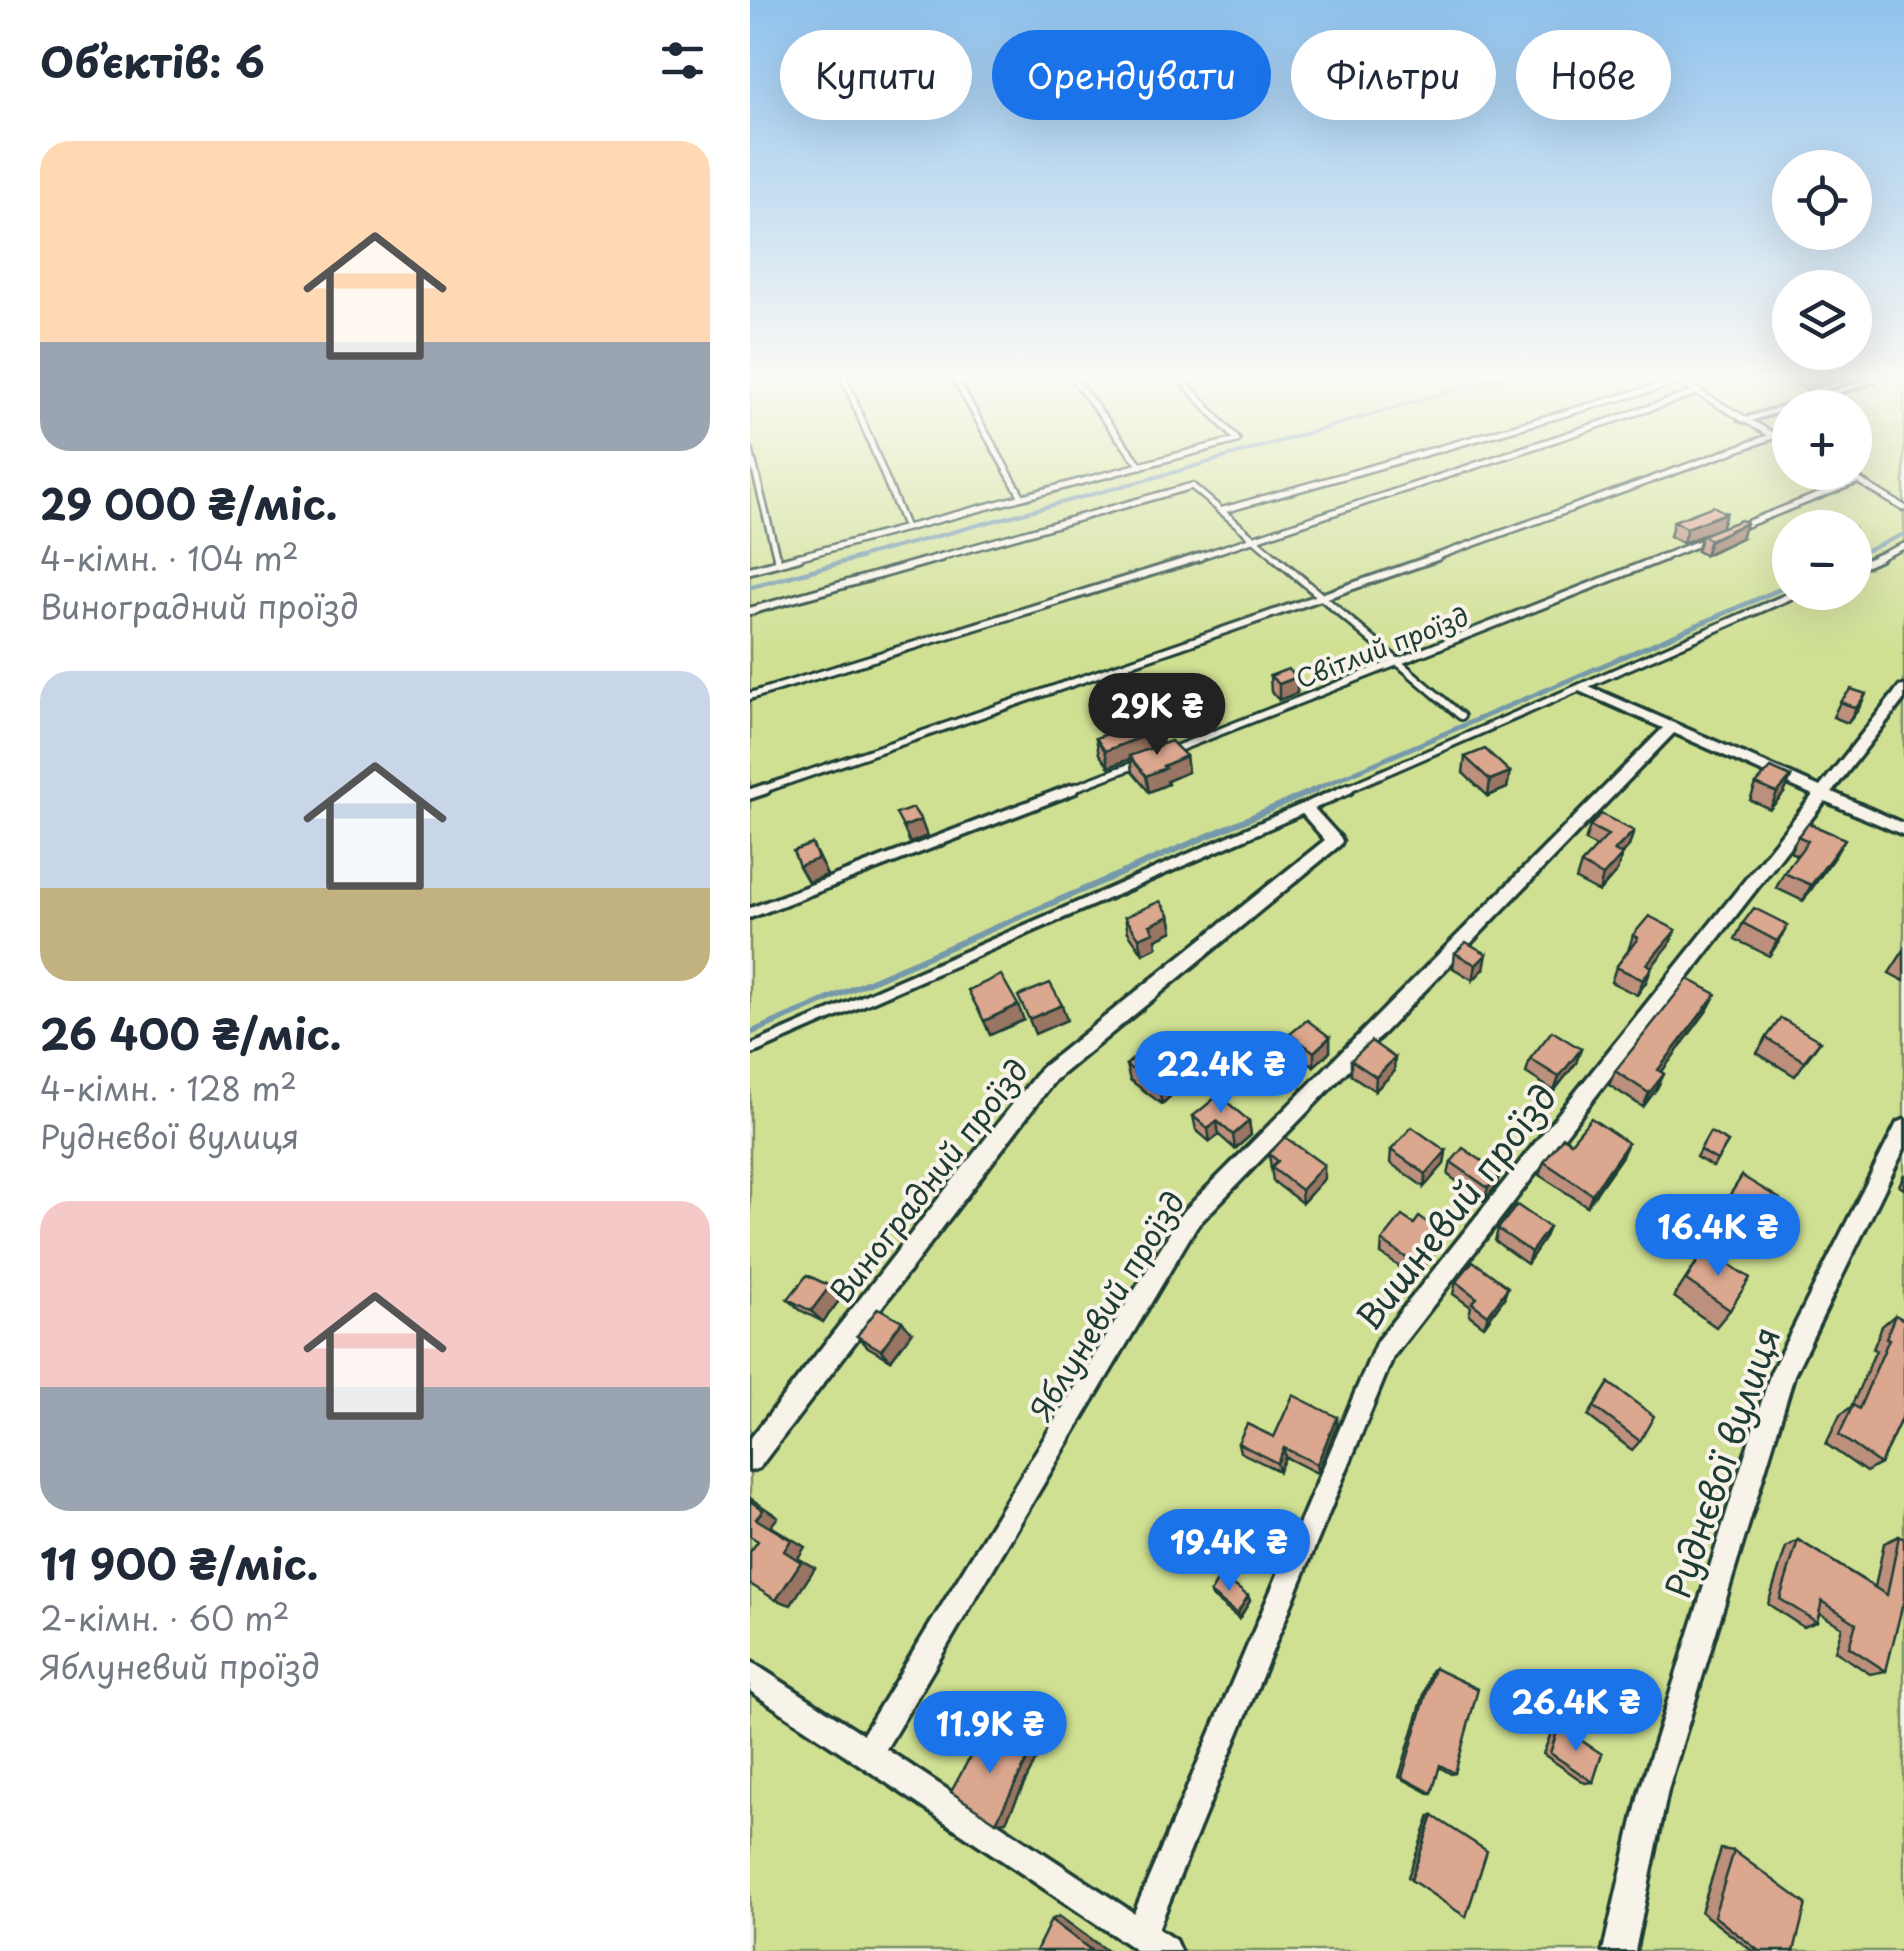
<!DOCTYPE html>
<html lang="uk">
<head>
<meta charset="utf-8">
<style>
  :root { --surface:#fff; --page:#f2f2f3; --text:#1f2937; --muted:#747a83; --accent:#1a73e8 }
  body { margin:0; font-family:"Playpen Sans",sans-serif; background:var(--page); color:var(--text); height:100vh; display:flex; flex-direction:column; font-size:38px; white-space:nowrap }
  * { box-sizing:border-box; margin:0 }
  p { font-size:32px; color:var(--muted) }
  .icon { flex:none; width:55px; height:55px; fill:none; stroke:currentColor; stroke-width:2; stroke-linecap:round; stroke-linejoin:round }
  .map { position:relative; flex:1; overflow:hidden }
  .sheet { display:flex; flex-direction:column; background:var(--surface); width:750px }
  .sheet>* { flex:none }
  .guide { position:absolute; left:30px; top:30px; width:950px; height:90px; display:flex; gap:20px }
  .controls { position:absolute; left:1022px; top:150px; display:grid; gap:20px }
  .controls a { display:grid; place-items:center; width:100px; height:100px; border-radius:50%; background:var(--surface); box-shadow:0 10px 40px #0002; font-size:50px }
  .price { position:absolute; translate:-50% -85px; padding:0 22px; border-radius:35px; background:var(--accent); color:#fff; font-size:32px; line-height:65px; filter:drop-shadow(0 2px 5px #0008) }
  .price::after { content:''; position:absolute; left:50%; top:60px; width:30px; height:22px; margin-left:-15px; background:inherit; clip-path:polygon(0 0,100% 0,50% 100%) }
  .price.active { background:#222; color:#fff }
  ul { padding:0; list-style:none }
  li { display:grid; align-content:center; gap:20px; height:530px; padding:0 40px }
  li span { display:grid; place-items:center; height:310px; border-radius:30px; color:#555 }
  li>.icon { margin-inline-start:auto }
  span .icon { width:180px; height:180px; fill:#fffc; stroke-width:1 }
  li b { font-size:42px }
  h2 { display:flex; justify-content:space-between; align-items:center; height:120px; padding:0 40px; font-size:42px }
  .chip { padding:0 35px; border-radius:45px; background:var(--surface); box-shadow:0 10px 40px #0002; font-size:35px; line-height:90px }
  .chip.active { background:var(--accent); color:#fff }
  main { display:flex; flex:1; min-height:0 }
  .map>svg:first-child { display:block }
  .green { fill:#d0e093; stroke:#788e64; stroke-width:2.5; fill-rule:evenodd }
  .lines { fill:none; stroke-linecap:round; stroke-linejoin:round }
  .stream-far2 { stroke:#7499aa; stroke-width:4 }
  .stream-far1 { stroke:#7499aa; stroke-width:5 }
  .stream { stroke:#7499aa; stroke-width:6 }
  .service-far2-casing { stroke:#1f3d34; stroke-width:10 }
  .service-far1-casing { stroke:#1f3d34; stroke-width:12 }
  .service-casing { stroke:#1f3d34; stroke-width:16 }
  .minor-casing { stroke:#1f3d34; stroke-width:7 }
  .service-far2 { stroke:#f7f3e8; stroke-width:5 }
  .service-far1 { stroke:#f7f3e8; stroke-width:6 }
  .service { stroke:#f7f3e8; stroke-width:9 }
  .minor { fill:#f7f3e8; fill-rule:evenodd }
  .wall { fill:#bc907b; stroke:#1f3d34; stroke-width:2.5 }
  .shaded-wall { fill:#997564; stroke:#1f3d34; stroke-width:2.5 }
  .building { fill:#dba78f; stroke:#1f3d34; stroke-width:2.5 }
  .labels { text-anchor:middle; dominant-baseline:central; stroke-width:8; stroke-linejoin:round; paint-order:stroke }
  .far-street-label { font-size:25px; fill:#1f3d34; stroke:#f7f3e8 }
  .street-label { font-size:30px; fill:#1f3d34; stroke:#f7f3e8 }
  .near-street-label { font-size:35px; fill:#1f3d34; stroke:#f7f3e8 }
</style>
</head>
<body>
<main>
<section class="sheet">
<h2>Об’єктів: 6<svg class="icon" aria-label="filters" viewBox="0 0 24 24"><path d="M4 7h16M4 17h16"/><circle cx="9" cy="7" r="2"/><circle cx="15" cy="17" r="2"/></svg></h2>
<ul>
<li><span style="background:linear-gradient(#ffd9b3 65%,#9aa5b1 0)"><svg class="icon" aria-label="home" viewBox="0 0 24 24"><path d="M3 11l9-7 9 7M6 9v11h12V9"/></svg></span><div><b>29 000 ₴/міс.</b><p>4-кімн. · 104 m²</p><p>Виноградний проїзд</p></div></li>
<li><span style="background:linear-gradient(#c9d6e8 70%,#c2b280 0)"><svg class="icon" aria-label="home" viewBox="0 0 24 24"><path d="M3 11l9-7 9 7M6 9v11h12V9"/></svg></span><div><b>26 400 ₴/міс.</b><p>4-кімн. · 128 m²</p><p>Руднєвої вулиця</p></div></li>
<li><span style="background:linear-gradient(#f6c9c9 60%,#9aa5b1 0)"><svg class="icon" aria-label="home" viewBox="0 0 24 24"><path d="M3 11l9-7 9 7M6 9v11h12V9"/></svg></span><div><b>11 900 ₴/міс.</b><p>2-кімн. · 60 m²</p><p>Яблуневий проїзд</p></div></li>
</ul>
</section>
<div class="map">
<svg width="1154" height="1951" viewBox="0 0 1154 1951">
  <rect width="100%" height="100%" fill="#f7f3e8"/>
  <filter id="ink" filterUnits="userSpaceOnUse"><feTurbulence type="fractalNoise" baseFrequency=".01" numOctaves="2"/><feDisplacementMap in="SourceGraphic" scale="20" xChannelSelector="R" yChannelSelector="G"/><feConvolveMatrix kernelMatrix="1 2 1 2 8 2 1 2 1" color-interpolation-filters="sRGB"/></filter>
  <g filter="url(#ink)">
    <!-- green -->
    <path class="green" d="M0 377H1154V1951H0ZM1040 408H1105V472H1040ZM1040 528H1105V592H1040Z"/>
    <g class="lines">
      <!-- stream-far2 -->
      <g class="stream-far2">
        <polyline points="1105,556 1154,534"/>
        <polyline points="102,559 425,472 750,377"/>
      </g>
      <!-- stream-far1 -->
      <g class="stream-far1">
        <polyline points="0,587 112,557"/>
        <polyline points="561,791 1040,585"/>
      </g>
      <!-- stream -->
      <polyline class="stream" points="0,1033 567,789"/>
      <defs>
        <g id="service-far2">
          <polyline points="94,377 156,528"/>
          <polyline points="204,377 272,497"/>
          <polyline points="322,377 391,466"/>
          <polyline points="921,377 1040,445"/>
          <polyline points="0,450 27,559"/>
          <polyline points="1094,472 1154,508"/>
          <polyline points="470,511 929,381"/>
          <polyline points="986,528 1109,480"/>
          <polyline points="40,559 487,440 429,377"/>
          <polyline points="183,559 442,486 528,559"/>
          <polyline points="442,559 948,392"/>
          <polyline points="680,559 1023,436"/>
          <polyline points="908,559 957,540"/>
          <polyline points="1124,559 1154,546"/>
        </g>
        <g id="service-far1">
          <polyline points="27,557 28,562"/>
          <polyline points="525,557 711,716"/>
          <polyline points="1105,568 1130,557"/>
          <polyline points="0,570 49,557"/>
          <polyline points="0,611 192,557"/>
          <polyline points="0,696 450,557"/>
          <polyline points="418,752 914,557"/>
          <polyline points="8,791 687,557"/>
          <polyline points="316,791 390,763"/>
          <polyline points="592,791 1049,592"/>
        </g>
        <g id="service">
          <polyline points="0,794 15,789"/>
          <polyline points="0,913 323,789"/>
          <polyline points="0,1050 598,789"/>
        </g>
        <g id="minor">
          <polygon points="936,377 951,377 929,384 924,381"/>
          <polygon points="1126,377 1139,377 997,422 989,420"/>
          <path d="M834 684 1070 787 1149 687 1154 686V699L1082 792 1154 824V835L1075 801 643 1357 408 1929 425 1940 430 1951H387L0 1691V1661L113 1734 432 1213 913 728 829 691V685ZM924 733 1063 795 627 1341 384 1913 136 1749 446 1227Z"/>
          <polygon points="556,804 561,805 590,837 592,841 590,845 305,1080 9,1468 0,1471 0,1439 291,1068 575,840 548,809"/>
          <polygon points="1154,1120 1154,1149 1044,1375 918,1790 885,1951 853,1951 890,1790 1021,1372 1147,1123"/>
        </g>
      </defs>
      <!-- service-far2 casing -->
      <use href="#service-far2" class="service-far2-casing"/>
      <!-- service-far1 casing -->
      <use href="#service-far1" class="service-far1-casing"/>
      <!-- service casing -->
      <use href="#service" class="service-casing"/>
      <!-- minor casing -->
      <use href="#minor" class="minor-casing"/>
      <!-- service-far2 -->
      <use href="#service-far2" class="service-far2"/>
      <!-- service-far1 -->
      <use href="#service-far1" class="service-far1"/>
      <!-- service -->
      <use href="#service" class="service"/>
      <!-- minor -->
      <use href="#minor" class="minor"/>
    </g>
    <!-- wall -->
    <g class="wall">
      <polygon points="1027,377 1100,377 1057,390"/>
      <polygon points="976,513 971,528 933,543 920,536 924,521"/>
      <polygon points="952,535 991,538 955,555 947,551"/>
      <polygon points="520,676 547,677 547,693 529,700 521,692"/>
      <polygon points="1116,694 1108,710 1098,723 1083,717 1090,702"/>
      <polygon points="410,730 412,744 436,756 438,772 417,781 418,784 399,792 382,772 380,758 359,767 349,754 346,738"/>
      <polygon points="715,757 760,772 757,788 738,796 713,773"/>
      <polygon points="1041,777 1034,793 1020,809 1000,800 1006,784"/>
      <polygon points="840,826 879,846 871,855 867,871 849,892 826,880 831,864 847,847 835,841"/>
      <polygon points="1048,836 1086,854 1053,901 1026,888 1034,873 1047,855 1040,852"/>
      <polygon points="420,916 423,931 406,939 407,947 393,954 378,932 375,917"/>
      <polygon points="993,923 1030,940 1019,956 985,939"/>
      <polygon points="883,935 919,945 902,966 896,982 887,995 861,982 866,967 878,951"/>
      <polygon points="1154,950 1154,981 1139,973"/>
      <polygon points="705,953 734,969 723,980 703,968"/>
      <polygon points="958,1009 911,1072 914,1074 907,1088 893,1107 859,1085 865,1071"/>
      <polygon points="540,1034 580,1037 580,1052 564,1066 541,1049"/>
      <polygon points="1016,1038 1070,1041 1045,1076 1007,1053"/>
      <polygon points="831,1049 826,1063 804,1091 776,1073 780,1059"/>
      <polygon points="601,1060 644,1072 625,1091 601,1075"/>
      <polygon points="376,1065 429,1071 432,1085 412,1104 380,1080"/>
      <polygon points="443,1116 499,1121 501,1135 485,1149 469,1135 460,1142 446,1130"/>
      <polygon points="960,1132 978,1142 963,1167 946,1157"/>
      <polygon points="821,1142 872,1156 837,1206 789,1175 794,1162"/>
      <polygon points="641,1150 696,1151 694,1164 674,1187 640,1163"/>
      <polygon points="519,1154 574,1165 574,1179 552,1203 523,1181"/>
      <polygon points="701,1162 750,1173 746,1186 734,1201 698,1175"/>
      <polygon points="1154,1174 1154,1189 1149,1186"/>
      <polygon points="992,1176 1008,1237 998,1249 986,1241 978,1252 954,1236"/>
      <polygon points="799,1227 794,1239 777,1264 745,1241 748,1229"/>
      <polygon points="632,1241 690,1246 666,1278 631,1254"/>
      <polygon points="955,1249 980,1310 966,1327 924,1297"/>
      <polygon points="706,1282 754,1298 734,1326 719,1315 721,1307 703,1294"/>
      <polygon points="91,1298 73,1322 50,1310 38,1299"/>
      <polygon points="1145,1315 1154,1320 1154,1423 1152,1424 1149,1423 1130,1464 1116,1472 1076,1444 1090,1415 1101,1407 1126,1350 1123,1349 1132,1326"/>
      <polygon points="162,1332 141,1360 118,1347 107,1336"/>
      <polygon points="859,1383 890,1441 882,1450 838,1416"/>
      <polygon points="587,1417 587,1426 567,1473 535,1457 529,1471 490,1452 488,1443 524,1437"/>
      <polygon points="1149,1536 1136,1671 1120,1674 1085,1651 1092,1627 1069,1613 1067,1622 1053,1627 1018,1604 1036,1547 1048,1540 1125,1587 1134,1543"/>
      <polygon points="460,1593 498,1596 500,1601 489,1619 463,1598"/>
      <polygon points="684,1668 705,1773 701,1774 689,1767 682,1793 679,1793 649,1777 681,1671"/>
      <polygon points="809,1726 843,1782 835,1783 793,1754 803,1728"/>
      <polygon points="680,1816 683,1816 661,1880 658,1877"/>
      <polygon points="971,1849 984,1851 1044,1951 1002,1951 951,1912"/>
    </g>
    <!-- shaded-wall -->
    <g class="shaded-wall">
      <polygon points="1061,377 1100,377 1057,390"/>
      <polygon points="976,513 971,528 933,543 937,528"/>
      <polygon points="996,523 991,538 955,555 960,540"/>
      <polygon points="547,677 547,693 529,700 529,684"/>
      <polygon points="1116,694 1108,710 1098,723 1106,708"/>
      <polygon points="410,730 413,746 359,767 355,751"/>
      <polygon points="436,756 438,772 417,781 418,784 399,792 396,776 413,766"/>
      <polygon points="760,772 757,788 738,796 740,780"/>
      <polygon points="1041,777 1034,793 1020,809 1027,793"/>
      <polygon points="171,820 177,836 160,843 153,827"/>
      <polygon points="884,831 879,846 859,867 864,851"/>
      <polygon points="1095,839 1086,854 1053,901 1061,885"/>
      <polygon points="62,844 77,875 58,882 49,866"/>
      <polygon points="872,855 867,871 849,892 853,876"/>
      <polygon points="420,916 423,931 406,939 407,947 393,954 389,938 400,925"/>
      <polygon points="1038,925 1030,940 1019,956 1027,941"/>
      <polygon points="926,930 919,945 892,979 897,964"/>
      <polygon points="737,954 734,969 723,980 726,965"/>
      <polygon points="902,967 896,982 887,995 893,980"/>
      <polygon points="966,994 958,1009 902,1085 908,1070"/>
      <polygon points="268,1005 274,1020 240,1035 234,1021"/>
      <polygon points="312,1005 317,1020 285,1034 279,1019"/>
      <polygon points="580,1037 580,1052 564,1066 564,1052"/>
      <polygon points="831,1049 826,1063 804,1091 809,1077"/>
      <polygon points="645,1058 644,1072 625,1091 626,1077"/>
      <polygon points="429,1071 432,1085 412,1104 409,1090"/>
      <polygon points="914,1074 907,1088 893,1107 899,1093"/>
      <polygon points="467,1121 469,1135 460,1142 458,1129"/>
      <polygon points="499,1121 501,1135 485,1149 483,1135"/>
      <polygon points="878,1143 872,1156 837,1206 842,1194"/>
      <polygon points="696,1151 694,1164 674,1187 676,1174"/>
      <polygon points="574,1165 574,1179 552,1203 551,1190"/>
      <polygon points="750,1173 746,1186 734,1201 738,1188"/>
      <polygon points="799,1227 794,1239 777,1264 781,1252"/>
      <polygon points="693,1233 690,1246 666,1278 668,1266"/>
      <polygon points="80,1286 91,1298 73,1322 61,1311"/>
      <polygon points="758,1287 754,1298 734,1326 738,1315"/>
      <polygon points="152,1321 162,1332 141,1360 131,1350"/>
      <polygon points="587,1417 587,1426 567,1473 567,1464"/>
      <polygon points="534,1448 535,1457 529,1471 527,1463"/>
      <polygon points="0,1498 28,1517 21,1526 55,1547 48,1558 65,1568 41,1605 26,1600 34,1551 6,1519"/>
      <polygon points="498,1596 500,1601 489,1619 487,1614"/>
      <polygon points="234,1731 244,1733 286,1760 256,1821 246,1822"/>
      <polygon points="309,1916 357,1951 342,1951 301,1920"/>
    </g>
    <!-- building -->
    <g class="building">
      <polygon points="963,506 976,513 937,528 924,521"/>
      <polygon points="991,520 996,523 960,540 952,535"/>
      <polygon points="538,669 547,677 529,684 520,676"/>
      <polygon points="1101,689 1116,694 1106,708 1090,702"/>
      <polygon points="400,719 410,730 355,751 346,738"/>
      <polygon points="421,741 436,756 413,766 415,768 396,776 379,756"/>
      <polygon points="735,749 760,772 740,780 715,757"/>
      <polygon points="1021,768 1041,777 1027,793 1006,784"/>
      <polygon points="163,808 171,820 153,827 146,814"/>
      <polygon points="851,814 884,831 864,851 872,855 853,876 831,864 858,835 840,826"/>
      <polygon points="1058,823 1095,839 1061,885 1034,873 1058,841 1048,836"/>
      <polygon points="62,844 68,859 49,866 43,851"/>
      <polygon points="410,901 420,916 400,925 404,932 389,938 375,917"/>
      <polygon points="1004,908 1038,925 1027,941 993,923"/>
      <polygon points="899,916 926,930 897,964 902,967 893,980 866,967 888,938 883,935"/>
      <polygon points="716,942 737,954 726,965 705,953"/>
      <polygon points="251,975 268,1005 234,1021 218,990"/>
      <polygon points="938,979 966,994 908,1070 914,1074 899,1093 865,1071"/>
      <polygon points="300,983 312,1005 279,1019 268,996"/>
      <polygon points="1031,1018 1070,1041 1054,1061 1016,1038"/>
      <polygon points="557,1020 580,1037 564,1052 540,1034"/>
      <polygon points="802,1031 831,1049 809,1077 780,1059"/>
      <polygon points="621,1041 645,1058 626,1077 601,1060"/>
      <polygon points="396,1047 429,1071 409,1090 376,1065"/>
      <polygon points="469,1095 499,1121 483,1135 467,1121 458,1129 443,1116"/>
      <polygon points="841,1118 878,1143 842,1194 794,1162 813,1137 821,1142"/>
      <polygon points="662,1127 696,1151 676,1174 641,1150"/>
      <polygon points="960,1132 978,1142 967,1160 950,1150"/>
      <polygon points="535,1137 574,1165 551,1190 521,1167 528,1161 519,1154"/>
      <polygon points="713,1148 750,1173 738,1188 701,1162"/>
      <polygon points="992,1176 1030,1199 1008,1237 994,1228 987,1239 962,1223"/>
      <polygon points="767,1205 799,1227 781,1252 748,1229"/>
      <polygon points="652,1216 664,1224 669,1217 693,1233 668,1266 632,1241"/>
      <polygon points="955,1249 1000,1278 980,1310 936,1280"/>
      <polygon points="723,1261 758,1287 738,1315 722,1303 727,1298 706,1282"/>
      <polygon points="57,1275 80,1286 61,1311 38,1299"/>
      <polygon points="128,1308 152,1321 131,1350 107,1336"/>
      <polygon points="1145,1315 1154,1320 1154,1412 1130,1464 1089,1435 1103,1405 1109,1409 1139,1339 1136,1338"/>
      <polygon points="859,1383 904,1416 890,1441 844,1407"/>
      <polygon points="543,1395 587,1417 567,1464 534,1448 527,1463 488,1443 497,1424 524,1437"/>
      <polygon points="0,1501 13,1510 6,1519 41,1540 34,1551 51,1562 26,1600 0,1584 0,1552 8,1541 0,1536"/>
      <polygon points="1149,1536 1154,1539 1154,1599 1136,1671 1099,1647 1106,1623 1072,1601 1067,1622 1030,1599 1048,1540 1137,1595"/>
      <polygon points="471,1575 498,1596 487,1614 460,1593"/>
      <polygon points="684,1668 728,1689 705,1773 690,1765 682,1793 652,1777"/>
      <polygon points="809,1726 852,1754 843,1782 800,1753"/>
      <polygon points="234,1731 278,1759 246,1822 201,1792"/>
      <polygon points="683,1816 737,1851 716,1917 661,1880"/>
      <polygon points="984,1851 1056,1904 1044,1951 1009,1951 964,1916"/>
      <polygon points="301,1920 342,1951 286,1951"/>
    </g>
  </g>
  <!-- sky -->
  <linearGradient id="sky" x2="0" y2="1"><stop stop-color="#90c2ee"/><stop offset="0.58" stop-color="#fbfaf5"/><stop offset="1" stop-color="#fbfaf5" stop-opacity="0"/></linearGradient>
  <rect width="1154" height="650" fill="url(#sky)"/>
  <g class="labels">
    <!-- far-street labels -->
    <g class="far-street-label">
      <text transform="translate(632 647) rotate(-21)">Світлий проїзд</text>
    </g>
    <!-- street labels -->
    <g class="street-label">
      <text transform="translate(178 1180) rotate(-52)">Виноградний проїзд</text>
      <text transform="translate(356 1305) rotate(-58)">Яблуневий проїзд</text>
    </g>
    <!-- near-street labels -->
    <g class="near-street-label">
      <text transform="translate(705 1206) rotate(-52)">Вишневий проїзд</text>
      <text transform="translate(971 1462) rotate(-71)">Руднєвої вулиця</text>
    </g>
  </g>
</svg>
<div class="controls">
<a><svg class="icon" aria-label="locate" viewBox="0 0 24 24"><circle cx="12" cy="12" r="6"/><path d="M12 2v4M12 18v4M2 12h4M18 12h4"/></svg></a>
<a><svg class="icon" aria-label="layers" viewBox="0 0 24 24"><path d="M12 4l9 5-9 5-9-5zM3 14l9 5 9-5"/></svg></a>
<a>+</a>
<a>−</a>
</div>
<b class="price active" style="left:407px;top:758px">29K ₴</b>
<b class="price" style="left:471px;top:1116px">22.4K ₴</b>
<b class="price" style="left:968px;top:1279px">16.4K ₴</b>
<b class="price" style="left:479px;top:1594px">19.4K ₴</b>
<b class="price" style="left:826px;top:1754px">26.4K ₴</b>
<b class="price" style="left:240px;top:1776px">11.9K ₴</b>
<div class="guide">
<a class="chip">Купити</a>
<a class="chip active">Орендувати</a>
<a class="chip">Фільтри</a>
<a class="chip">Нове</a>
</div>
</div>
</main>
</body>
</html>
